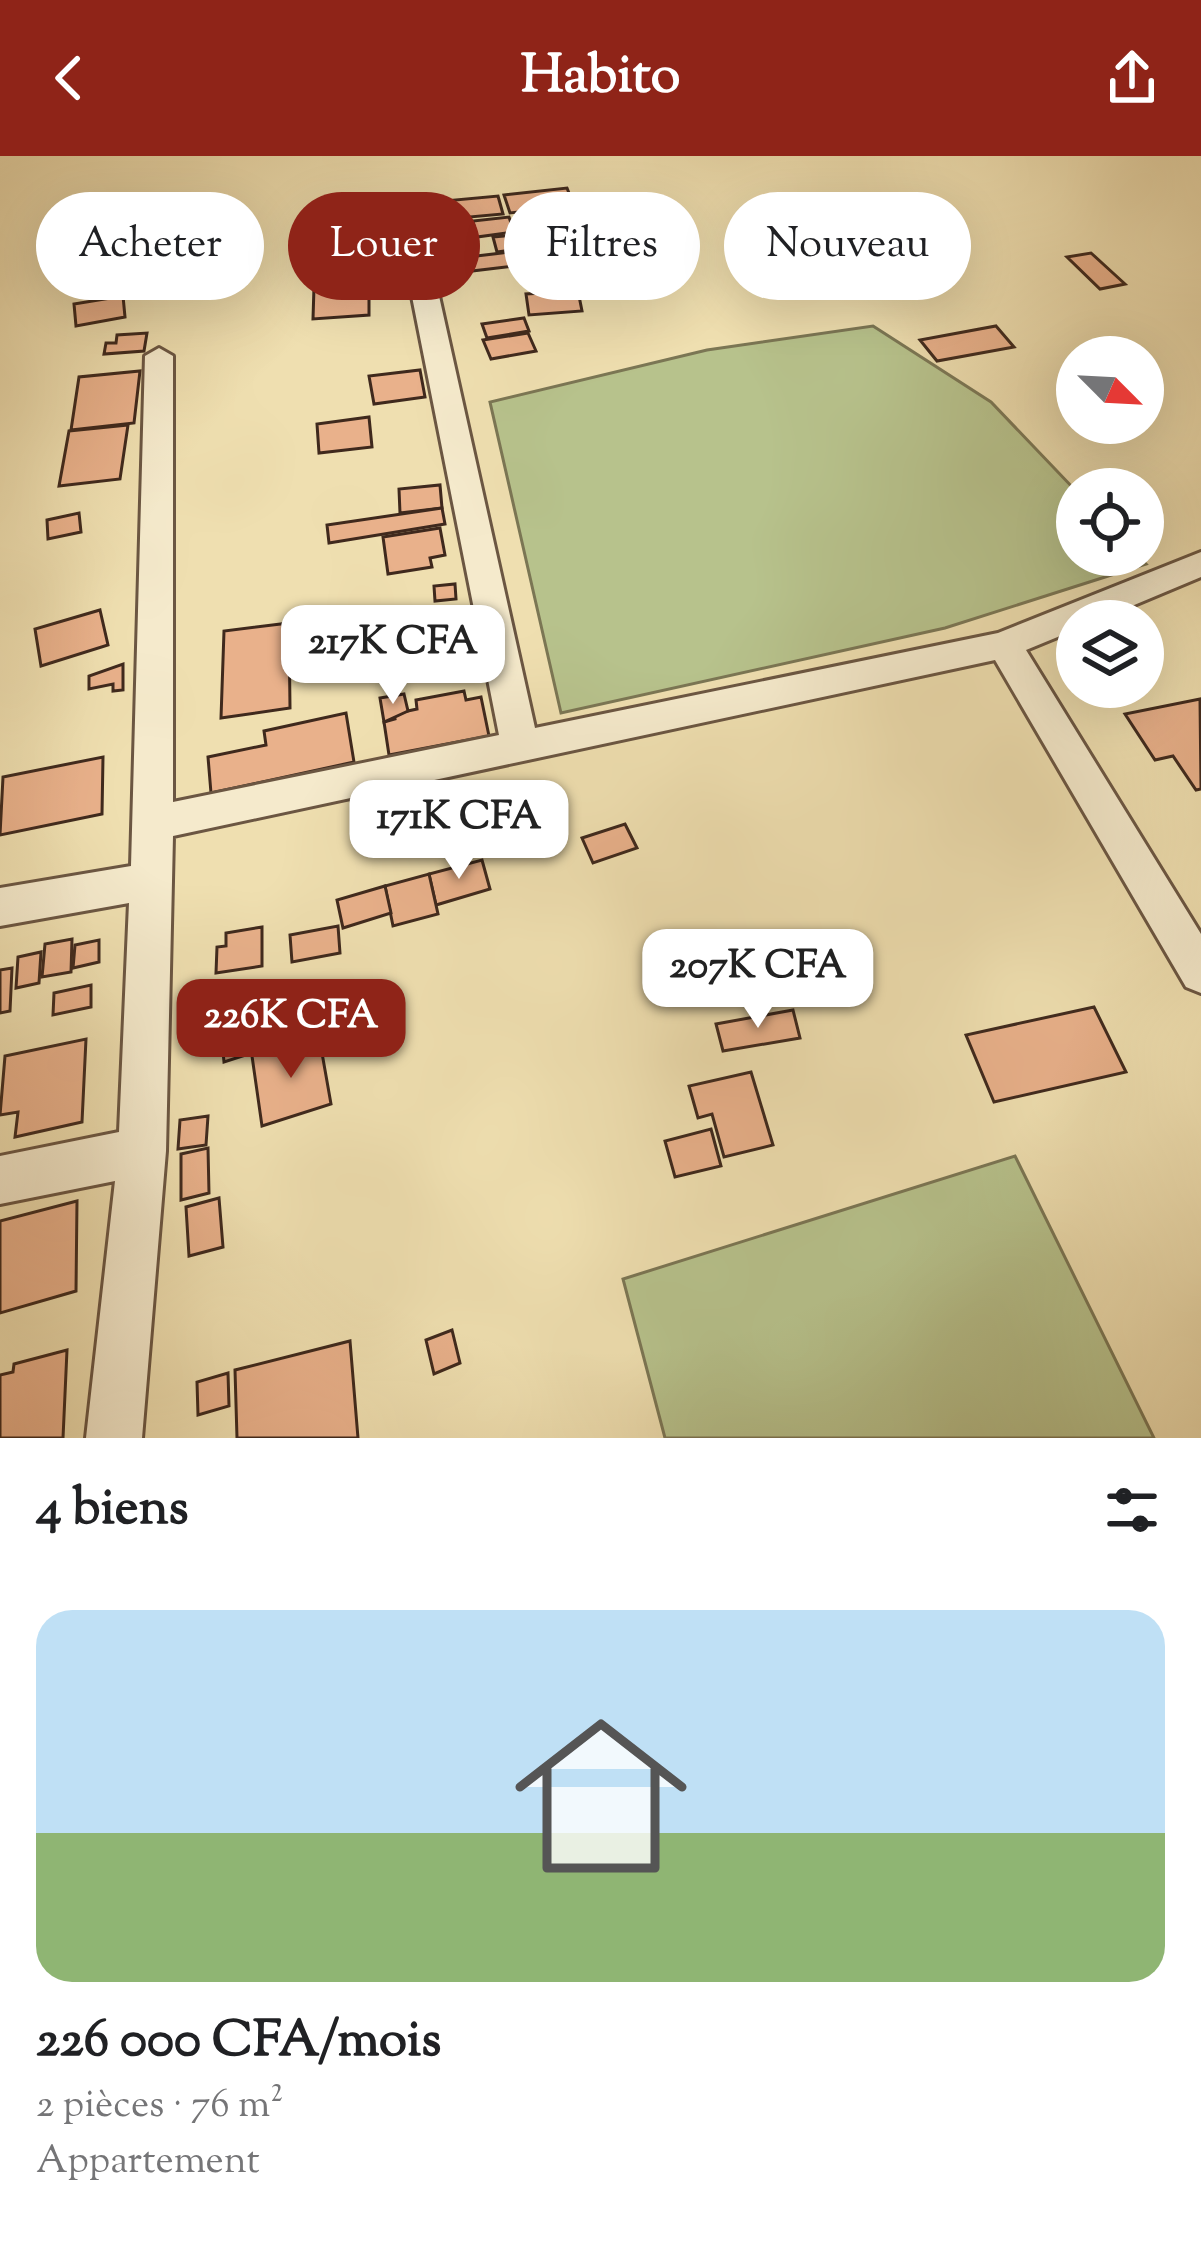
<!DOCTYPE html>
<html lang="fr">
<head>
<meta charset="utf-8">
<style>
  :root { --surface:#fff; --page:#f2f2f2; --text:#202124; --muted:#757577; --line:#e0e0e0; --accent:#8f2418 }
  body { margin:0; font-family:"Sorts Mill Goudy",serif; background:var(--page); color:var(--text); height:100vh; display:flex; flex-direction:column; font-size:45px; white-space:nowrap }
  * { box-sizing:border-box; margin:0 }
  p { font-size:39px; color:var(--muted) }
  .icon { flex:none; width:66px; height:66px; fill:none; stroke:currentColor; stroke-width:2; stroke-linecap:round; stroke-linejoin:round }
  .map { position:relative; height:1282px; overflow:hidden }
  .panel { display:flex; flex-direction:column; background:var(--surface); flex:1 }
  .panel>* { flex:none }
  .banner { position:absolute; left:36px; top:36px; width:1131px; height:108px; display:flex; gap:24px }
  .needle { width:78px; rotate:114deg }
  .fabs { position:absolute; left:1056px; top:180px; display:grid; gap:24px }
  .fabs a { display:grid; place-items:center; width:108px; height:108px; border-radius:50%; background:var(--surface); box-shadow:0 12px 48px #0002; font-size:60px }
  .price { position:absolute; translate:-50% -102px; padding:0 27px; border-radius:24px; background:#fff; color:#222; font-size:39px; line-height:78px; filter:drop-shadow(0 3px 6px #0008) }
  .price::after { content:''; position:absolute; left:50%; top:72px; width:36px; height:27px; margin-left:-18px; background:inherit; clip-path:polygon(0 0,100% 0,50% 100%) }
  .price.selected { background:var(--accent); color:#fff }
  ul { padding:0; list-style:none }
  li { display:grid; align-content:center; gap:24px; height:636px; padding:0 36px }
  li+li { border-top:3px solid var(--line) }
  li span { display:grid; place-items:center; height:372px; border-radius:36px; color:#555 }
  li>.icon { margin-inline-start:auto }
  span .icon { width:216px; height:216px; fill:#fffc; stroke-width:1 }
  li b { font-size:51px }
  h2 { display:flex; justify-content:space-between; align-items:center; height:144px; padding:0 36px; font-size:51px }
  .pill { padding:0 42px; border-radius:54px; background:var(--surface); box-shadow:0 12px 48px #0002; font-size:42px; line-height:108px }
  .pill.selected { background:var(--accent); color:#fff }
  header { display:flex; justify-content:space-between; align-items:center; height:156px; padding:0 36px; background:var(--accent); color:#fff; font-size:54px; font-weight:800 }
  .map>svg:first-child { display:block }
  .green { fill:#b7c28c; stroke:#7b7654; stroke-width:3 }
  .building { fill:#e9b18b; stroke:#3f291d; stroke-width:3 }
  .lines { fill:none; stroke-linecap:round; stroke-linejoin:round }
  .minor-casing { stroke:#6b5642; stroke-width:6 }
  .minor { fill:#f5eacc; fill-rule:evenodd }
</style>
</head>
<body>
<header><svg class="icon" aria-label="back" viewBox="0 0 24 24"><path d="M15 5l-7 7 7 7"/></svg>Habito<svg class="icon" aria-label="share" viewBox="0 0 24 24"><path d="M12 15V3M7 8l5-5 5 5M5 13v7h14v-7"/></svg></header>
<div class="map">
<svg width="1201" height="1282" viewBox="0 0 1201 1282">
  <rect width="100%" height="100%" fill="#efdfb0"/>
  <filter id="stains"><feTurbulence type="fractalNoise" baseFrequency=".00167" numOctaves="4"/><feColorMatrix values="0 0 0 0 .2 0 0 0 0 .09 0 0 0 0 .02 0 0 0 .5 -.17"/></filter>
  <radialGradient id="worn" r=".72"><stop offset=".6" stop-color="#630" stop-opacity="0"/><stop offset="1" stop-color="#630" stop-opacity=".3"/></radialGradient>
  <!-- green -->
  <g class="green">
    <polygon points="873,170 991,246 1077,336 1077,399 1137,399 1146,408 945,472 561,557 490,246 707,194"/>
    <polygon points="1015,1000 1154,1282 665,1282 623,1123"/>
  </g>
  <!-- building -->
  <g class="building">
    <polygon points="567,32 574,50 510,57 504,39"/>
    <polygon points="498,40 503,58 448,63 444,45"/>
    <polygon points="439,41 452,80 432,83 421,43"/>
    <polygon points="509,61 514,76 477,81 473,65"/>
    <polygon points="515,79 520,93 497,96 493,81"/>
    <polygon points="519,95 523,109 455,117 451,103"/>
    <polygon points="1091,97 1125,128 1100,133 1067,101"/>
    <polygon points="369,127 369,159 313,163 314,131"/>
    <polygon points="578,135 582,155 529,159 526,138"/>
    <polygon points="123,140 125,161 76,170 74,148"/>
    <polygon points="524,162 529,175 487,182 482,168"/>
    <polygon points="996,170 1014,191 937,205 920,184"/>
    <polygon points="147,177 144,195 104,198 106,187 116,187 117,179"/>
    <polygon points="528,177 536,195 491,203 483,184"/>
    <polygon points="420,214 425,241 374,248 369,220"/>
    <polygon points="140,215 134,267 71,274 79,221"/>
    <polygon points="369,261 372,291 319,297 317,268"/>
    <polygon points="128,269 120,323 59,330 69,275"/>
    <polygon points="440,329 442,352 400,357 399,333"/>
    <polygon points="442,352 445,368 329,387 327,369"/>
    <polygon points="79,357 81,376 48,383 47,364"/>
    <polygon points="440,372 445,399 430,402 432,411 388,418 383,381"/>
    <polygon points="455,428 456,443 435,445 434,430"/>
    <polygon points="100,454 108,489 41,510 35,473"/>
    <polygon points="289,467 290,552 221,562 224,475"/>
    <polygon points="409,487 412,513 341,524 339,497"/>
    <polygon points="123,508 123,534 113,535 113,528 89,533 89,520"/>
    <polygon points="464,535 466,544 481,541 489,580 389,599 384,566 395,563 394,558 417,553 416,544"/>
    <polygon points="404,538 408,555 384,566 380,542"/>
    <polygon points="1200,543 1201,633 1196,634 1173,600 1155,604 1125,558"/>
    <polygon points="346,557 354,606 211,637 208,601 266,589 264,575"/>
    <polygon points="103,601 102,658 0,679 3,621"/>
    <polygon points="625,668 637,692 593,707 582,682"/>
    <polygon points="482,704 490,733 436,749 429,718"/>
    <polygon points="429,718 438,758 393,770 385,730"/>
    <polygon points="385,730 391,757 343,772 337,744"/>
    <polygon points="338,770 340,797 292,806 290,779"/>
    <polygon points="262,771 262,810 216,817 217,791 226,790 226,777"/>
    <polygon points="72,783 71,816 42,821 45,788"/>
    <polygon points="99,784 99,806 73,812 75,789"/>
    <polygon points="41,796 39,827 16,832 18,801"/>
    <polygon points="12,812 10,855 0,857 0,814"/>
    <polygon points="91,829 91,851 53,859 54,837"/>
    <polygon points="1094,851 1126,916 994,946 966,879"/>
    <polygon points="793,854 800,882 723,895 716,868"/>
    <polygon points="253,856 258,895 224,906 220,865"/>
    <polygon points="319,880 331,948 262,970 252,900"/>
    <polygon points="86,883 82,966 15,981 18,956 0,959 5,900"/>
    <polygon points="751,916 773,989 724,1001 712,958 698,962 689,930"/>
    <polygon points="208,960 206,989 178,993 180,964"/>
    <polygon points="711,973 721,1010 675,1021 665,985"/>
    <polygon points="208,992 209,1037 181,1044 181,998"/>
    <polygon points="219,1042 223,1091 189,1100 186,1051"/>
    <polygon points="77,1045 76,1135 0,1157 0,1065"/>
    <polygon points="452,1174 460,1207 434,1218 426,1184"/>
    <polygon points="350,1185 358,1282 237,1282 235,1214"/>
    <polygon points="67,1194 63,1282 0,1282 0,1219 13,1216 14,1208"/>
    <polygon points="228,1217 229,1250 198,1259 197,1226"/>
  </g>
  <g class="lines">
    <defs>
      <polygon id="minor" points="416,87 429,95 535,572 998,477 1201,396 1201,421 1096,465 1077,465 1077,473 1026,494 1201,778 1201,837 1186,831 995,504 173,680 166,995 142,1282 86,1282 115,1025 0,1048 0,1000 119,976 129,747 0,770 0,732 131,710 145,200 159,192 173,200 173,646 499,579 403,95"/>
    </defs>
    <!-- minor casing -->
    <use href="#minor" class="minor-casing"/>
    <!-- minor -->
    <use href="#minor" class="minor"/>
  </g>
  <rect width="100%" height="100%" filter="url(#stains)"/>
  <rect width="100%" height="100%" fill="url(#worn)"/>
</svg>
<div class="fabs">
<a><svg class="needle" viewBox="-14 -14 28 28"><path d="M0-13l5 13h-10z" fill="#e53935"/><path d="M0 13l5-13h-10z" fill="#757577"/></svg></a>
<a><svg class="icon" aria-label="locate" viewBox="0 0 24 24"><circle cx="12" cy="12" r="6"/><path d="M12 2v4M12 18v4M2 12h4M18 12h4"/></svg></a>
<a><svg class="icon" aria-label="layers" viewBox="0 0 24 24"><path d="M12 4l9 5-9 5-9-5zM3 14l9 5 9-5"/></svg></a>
</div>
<b class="price" style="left:393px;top:551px">217K CFA</b>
<b class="price" style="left:459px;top:726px">171K CFA</b>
<b class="price" style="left:758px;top:875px">207K CFA</b>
<b class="price selected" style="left:291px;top:925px">226K CFA</b>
<div class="banner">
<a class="pill">Acheter</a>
<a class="pill selected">Louer</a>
<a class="pill">Filtres</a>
<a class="pill">Nouveau</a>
</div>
</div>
<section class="panel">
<h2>4 biens<svg class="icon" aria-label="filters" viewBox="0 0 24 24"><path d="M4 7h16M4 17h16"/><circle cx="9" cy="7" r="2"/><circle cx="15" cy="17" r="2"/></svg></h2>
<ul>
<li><span style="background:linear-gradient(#bfe0f5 60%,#8fb573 0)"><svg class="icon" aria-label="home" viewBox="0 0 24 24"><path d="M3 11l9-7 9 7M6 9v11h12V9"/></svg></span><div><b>226 000 CFA/mois</b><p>2 pièces · 76 m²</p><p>Appartement</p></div></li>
</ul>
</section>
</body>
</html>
